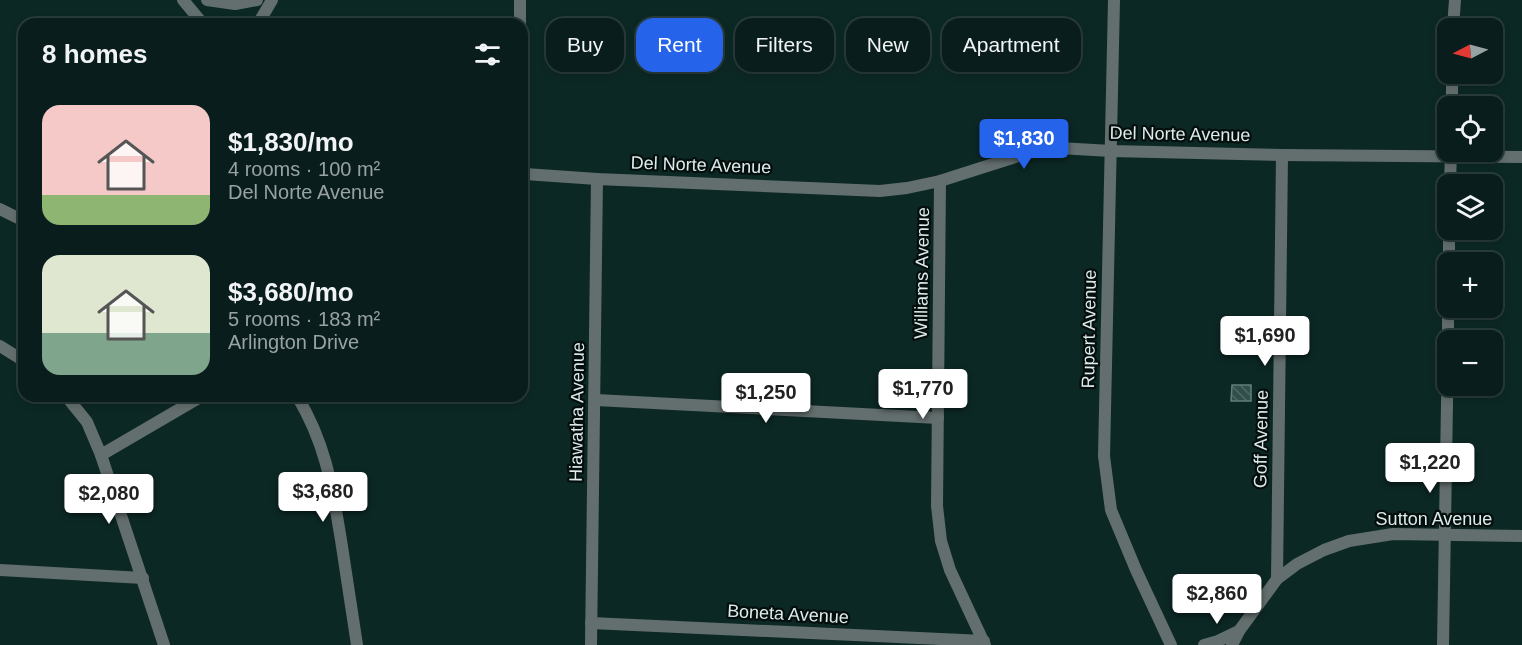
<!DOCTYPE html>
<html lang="en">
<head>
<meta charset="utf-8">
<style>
  :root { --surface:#091e1c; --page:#122725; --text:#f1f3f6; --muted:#99a2a3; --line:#293c3b; --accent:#2563eb }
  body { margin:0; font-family:Arial,sans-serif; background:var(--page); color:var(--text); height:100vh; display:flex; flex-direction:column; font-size:22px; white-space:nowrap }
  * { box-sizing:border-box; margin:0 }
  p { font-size:20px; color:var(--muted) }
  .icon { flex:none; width:33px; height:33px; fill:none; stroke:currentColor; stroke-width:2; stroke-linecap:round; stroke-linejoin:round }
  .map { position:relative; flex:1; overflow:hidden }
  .sheet { position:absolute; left:18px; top:18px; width:510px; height:384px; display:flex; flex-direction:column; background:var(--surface); border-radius:18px; box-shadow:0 3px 9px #0003,0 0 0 2px var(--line) }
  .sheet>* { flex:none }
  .banner { position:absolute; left:546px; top:18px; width:570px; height:54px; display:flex; gap:12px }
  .needle { width:39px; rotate:264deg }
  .tools { position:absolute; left:1437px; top:18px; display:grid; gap:12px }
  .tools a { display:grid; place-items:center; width:66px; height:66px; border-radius:12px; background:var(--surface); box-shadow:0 3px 9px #0003,0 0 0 2px var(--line); font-size:30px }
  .price { position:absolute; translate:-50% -51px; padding:0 14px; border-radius:6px; background:#fff; color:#222; font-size:20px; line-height:39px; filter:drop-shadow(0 2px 3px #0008) }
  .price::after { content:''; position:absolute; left:50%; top:36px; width:18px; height:14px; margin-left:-9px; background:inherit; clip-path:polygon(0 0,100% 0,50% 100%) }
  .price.selected { background:var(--accent); color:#fff }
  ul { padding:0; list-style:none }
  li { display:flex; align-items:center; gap:18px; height:150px; padding:0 24px }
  li span { display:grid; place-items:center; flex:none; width:168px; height:120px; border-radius:18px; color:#555 }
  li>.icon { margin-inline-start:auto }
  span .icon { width:72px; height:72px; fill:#fffc; stroke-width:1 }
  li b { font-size:26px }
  h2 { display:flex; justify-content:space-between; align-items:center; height:72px; padding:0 24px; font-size:26px }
  .pill { padding:0 21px; border-radius:18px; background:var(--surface); box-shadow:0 3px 9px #0003,0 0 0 2px var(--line); font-size:21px; line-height:54px }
  .pill.selected { background:var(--accent); color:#fff }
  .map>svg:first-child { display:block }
  .building { fill:url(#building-back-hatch); stroke:#627f7c; stroke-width:1.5 }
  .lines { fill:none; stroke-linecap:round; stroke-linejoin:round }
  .street { stroke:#636f6e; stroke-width:12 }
  .labels { text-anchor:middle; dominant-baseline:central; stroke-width:4.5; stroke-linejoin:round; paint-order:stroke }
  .street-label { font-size:18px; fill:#ddecea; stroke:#040e0d }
</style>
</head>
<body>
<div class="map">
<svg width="1522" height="645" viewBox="0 0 1522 645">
  <defs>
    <pattern id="building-back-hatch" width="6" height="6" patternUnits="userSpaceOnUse" patternTransform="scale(1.5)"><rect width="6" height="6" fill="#324e4b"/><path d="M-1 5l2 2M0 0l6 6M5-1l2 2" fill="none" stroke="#4f6865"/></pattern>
  </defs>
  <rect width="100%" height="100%" fill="#0c2825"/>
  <!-- building -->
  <polygon class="building" points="1232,385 1251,385 1251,401 1231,401"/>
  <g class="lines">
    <!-- street -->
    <g class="street">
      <polyline points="183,0 203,24"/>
      <polyline points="207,0 235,4 257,0"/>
      <polyline points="1114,0 1104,456 1111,510 1136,570 1171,645"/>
      <polyline points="258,24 272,0"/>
      <polyline points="520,24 520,0"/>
      <polyline points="1453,28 1455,0"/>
      <polyline points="1452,106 1452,74"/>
      <polyline points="522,177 525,174 597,179 880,191 907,188 940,181 1034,151 1059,148 1111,151 1282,155 1522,157"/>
      <polyline points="940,181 937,506 941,541 950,570 985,645"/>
      <polyline points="1450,184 1451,152"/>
      <polyline points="0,209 24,221"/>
      <polyline points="1449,262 1449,230"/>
      <polyline points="1448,340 1448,308"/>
      <polyline points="0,346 24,361"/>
      <polyline points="66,396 87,422 101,455 164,645"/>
      <path d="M297 396C326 444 332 486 341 540 346 575 352 610 357 645"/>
      <polyline points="596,400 938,418"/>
      <polyline points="101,455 202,396"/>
      <polyline points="0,570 143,578"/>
      <polyline points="1277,579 1282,155"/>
      <polyline points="591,623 984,641"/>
      <polyline points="591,645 597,179"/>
      <polyline points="1204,645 1218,641 1239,631"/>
      <polyline points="1232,645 1239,631 1277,579 1297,564 1324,550 1349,541 1393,534 1522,536"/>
      <polyline points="1443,645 1448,343"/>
    </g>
  </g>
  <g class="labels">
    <!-- street labels -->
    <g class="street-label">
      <text transform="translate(1180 134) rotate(1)">Del Norte Avenue</text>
      <text transform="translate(701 165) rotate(2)">Del Norte Avenue</text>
      <text transform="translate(922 273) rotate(-89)">Williams Avenue</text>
      <text transform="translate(1089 329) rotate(-89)">Rupert Avenue</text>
      <text transform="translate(577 412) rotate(-89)">Hiawatha Avenue</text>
      <text transform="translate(1261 439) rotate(-89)">Goff Avenue</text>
      <text x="1434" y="519">Sutton Avenue</text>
      <text transform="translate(788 614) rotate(3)">Boneta Avenue</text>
    </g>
  </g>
</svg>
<div class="tools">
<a><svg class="needle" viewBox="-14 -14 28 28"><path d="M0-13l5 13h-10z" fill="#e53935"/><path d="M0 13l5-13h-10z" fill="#99a2a3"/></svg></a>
<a><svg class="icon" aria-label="locate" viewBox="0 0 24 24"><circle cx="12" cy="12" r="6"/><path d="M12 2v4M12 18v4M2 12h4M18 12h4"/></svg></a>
<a><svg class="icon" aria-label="layers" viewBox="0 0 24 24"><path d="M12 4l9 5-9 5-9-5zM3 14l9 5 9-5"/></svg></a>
<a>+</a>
<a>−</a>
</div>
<b class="price selected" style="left:1024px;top:170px">$1,830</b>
<b class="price" style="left:1265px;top:367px">$1,690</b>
<b class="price" style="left:923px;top:420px">$1,770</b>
<b class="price" style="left:766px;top:424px">$1,250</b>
<b class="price" style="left:1430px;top:494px">$1,220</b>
<b class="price" style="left:323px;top:523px">$3,680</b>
<b class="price" style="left:109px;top:525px">$2,080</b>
<b class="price" style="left:1217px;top:625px">$2,860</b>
<div class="banner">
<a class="pill">Buy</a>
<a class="pill selected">Rent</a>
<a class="pill">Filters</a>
<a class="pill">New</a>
<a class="pill">Apartment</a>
</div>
<section class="sheet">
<h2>8 homes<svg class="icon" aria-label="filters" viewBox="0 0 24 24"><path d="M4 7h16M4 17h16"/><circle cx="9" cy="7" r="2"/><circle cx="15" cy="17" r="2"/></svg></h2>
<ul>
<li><span style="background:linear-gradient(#f6c9c9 75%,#8fb573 0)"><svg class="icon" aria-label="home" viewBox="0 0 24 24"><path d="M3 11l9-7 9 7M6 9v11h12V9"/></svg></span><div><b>$1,830/mo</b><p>4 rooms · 100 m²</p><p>Del Norte Avenue</p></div></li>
<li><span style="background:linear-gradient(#dfe7d0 65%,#7fa58c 0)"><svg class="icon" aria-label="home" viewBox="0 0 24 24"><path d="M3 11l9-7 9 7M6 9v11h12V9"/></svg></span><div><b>$3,680/mo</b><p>5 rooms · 183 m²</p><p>Arlington Drive</p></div></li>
</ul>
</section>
</div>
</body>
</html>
